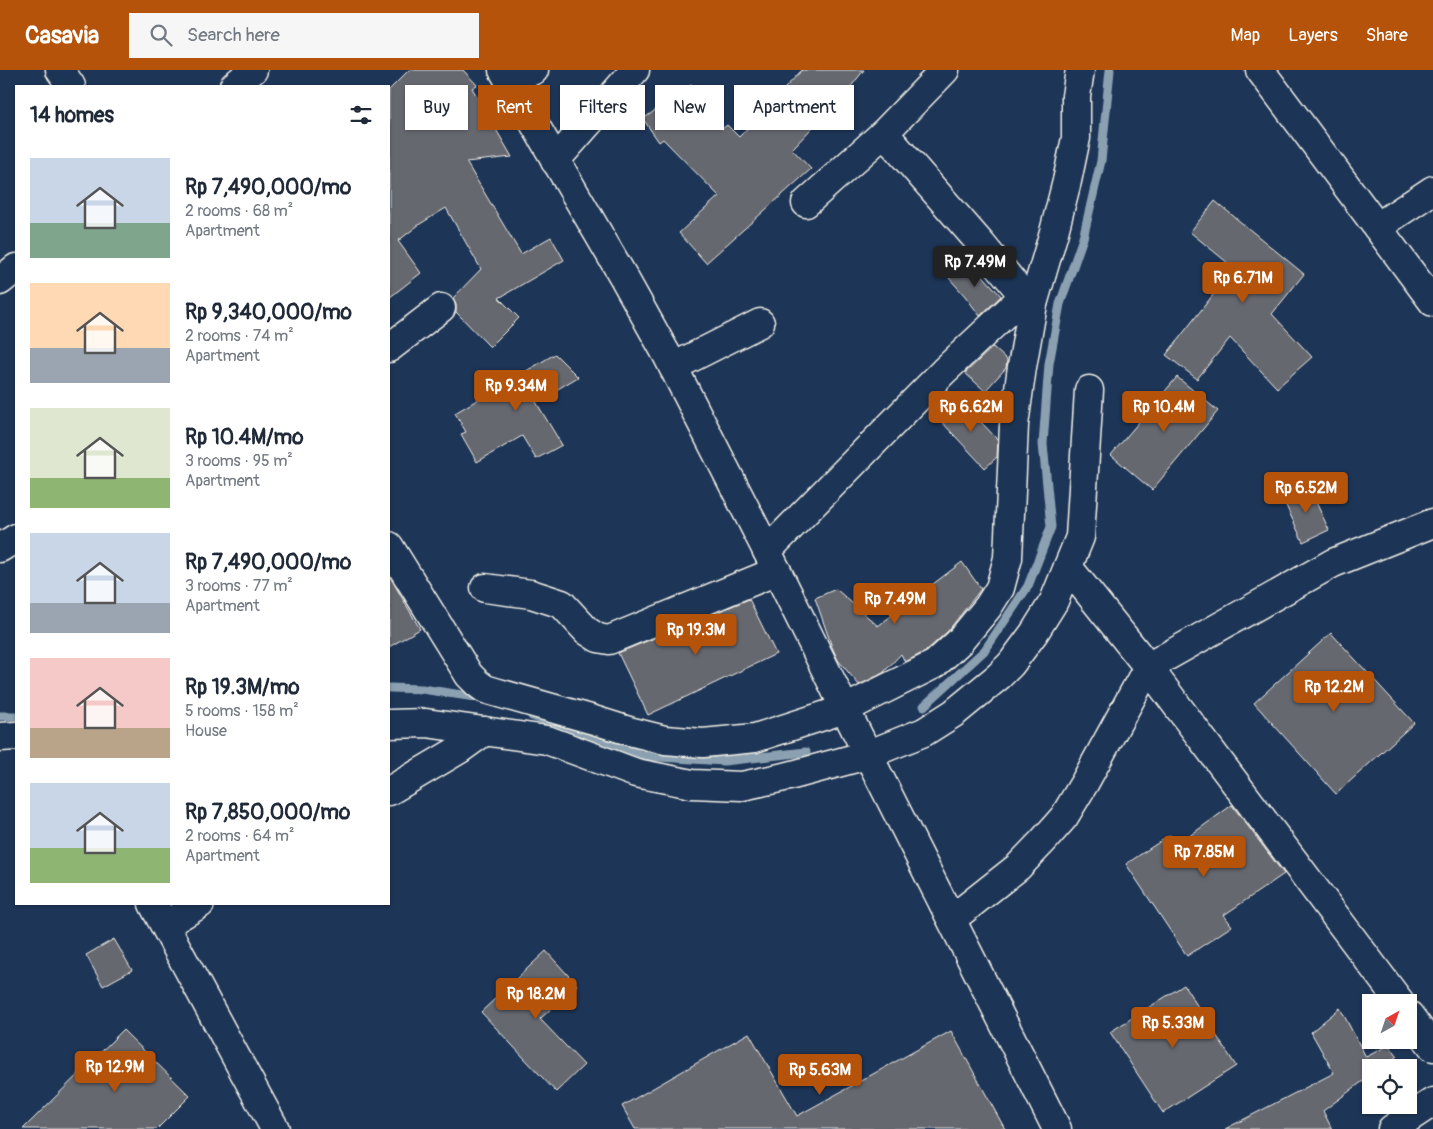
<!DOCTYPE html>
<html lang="en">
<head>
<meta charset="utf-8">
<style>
  :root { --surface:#fff; --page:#f6f6f7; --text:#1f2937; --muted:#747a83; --accent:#b45309 }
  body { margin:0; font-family:Pangolin,sans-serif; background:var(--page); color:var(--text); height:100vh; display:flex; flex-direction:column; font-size:19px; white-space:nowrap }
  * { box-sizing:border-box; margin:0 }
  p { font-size:16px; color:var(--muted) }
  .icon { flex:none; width:28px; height:28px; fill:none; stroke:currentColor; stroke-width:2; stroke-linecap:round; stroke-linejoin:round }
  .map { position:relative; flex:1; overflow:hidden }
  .panel { position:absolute; left:15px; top:15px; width:375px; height:820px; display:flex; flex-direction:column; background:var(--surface); border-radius:0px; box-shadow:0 1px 4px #0004 }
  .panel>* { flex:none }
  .top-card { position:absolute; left:405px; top:15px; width:475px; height:45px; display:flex; gap:10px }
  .needle { width:32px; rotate:40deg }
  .controls { position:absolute; left:1362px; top:924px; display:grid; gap:10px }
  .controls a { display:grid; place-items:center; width:55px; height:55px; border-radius:0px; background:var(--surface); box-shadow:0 1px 4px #0004; font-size:25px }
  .price { position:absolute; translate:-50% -42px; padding:0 11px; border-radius:5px; background:var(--accent); color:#fff; font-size:16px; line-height:32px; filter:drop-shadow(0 1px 2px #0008) }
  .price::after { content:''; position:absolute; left:50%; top:30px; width:15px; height:11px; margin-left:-8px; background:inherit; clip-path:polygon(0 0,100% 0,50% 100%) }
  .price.current { background:#222; color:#fff }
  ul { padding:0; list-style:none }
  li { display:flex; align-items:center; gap:15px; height:125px; padding:0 15px }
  li span { display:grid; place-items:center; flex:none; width:140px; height:100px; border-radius:0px; color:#555 }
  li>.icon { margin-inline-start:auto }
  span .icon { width:60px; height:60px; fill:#fffc; stroke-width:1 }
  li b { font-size:21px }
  h2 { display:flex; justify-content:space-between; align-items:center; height:60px; padding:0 15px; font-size:21px }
  .chip { padding:0 18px; border-radius:0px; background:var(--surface); box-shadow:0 1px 4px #0004; font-size:18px; line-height:45px }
  .chip.current { background:var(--accent); color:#fff }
  header { display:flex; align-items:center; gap:30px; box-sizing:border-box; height:70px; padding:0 25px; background:var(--accent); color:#fff }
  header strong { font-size:24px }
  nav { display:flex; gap:28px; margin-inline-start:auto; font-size:18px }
  .search { width:350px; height:45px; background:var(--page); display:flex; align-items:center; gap:12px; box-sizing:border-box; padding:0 18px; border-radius:0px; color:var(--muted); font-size:19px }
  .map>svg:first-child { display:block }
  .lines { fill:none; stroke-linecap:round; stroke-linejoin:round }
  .stream { stroke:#8ba1b1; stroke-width:9 }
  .building { fill:#666770; stroke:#f4f1e8 }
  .minor-casing { stroke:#f4f1e8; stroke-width:31 }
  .tertiary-casing { stroke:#f4f1e8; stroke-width:31 }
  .secondary-casing { stroke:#f4f1e8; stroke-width:31 }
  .minor { stroke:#1d3557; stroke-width:28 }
  .tertiary { stroke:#1d3557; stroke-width:28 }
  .secondary { stroke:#1d3557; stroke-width:28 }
</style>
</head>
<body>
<header>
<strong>Casavia</strong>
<div class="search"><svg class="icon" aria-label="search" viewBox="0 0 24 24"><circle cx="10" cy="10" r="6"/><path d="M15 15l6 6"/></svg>Search here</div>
<nav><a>Map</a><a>Layers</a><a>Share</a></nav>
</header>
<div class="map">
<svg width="1433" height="1059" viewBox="0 0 1433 1059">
  <rect width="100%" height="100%" fill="#1d3557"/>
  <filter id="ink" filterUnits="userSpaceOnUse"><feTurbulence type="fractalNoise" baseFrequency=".02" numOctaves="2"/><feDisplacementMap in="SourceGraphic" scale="10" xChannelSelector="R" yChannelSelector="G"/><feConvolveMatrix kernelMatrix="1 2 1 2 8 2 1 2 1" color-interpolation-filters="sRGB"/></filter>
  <g filter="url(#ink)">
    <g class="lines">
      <!-- stream -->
      <g class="stream">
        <polyline points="389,618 422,619 482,628"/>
        <polyline points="924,636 985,580 1028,516 1051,457 1043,374 1049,294 1060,234 1083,168 1101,91 1110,0"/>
        <polyline points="0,646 16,646"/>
        <polyline points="532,646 644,686 724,691 806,682"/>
      </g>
    </g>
    <!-- building -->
    <g class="building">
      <polygon points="409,0 463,0 477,15 472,18 512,87 466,92 521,184 551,167 564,190 499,228 519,248 490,277 456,242 456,235 453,228 481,199 446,138 420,154 398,171 421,203 389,228 389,20"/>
      <polygon points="802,0 864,0 849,19 792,79 811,99 706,193 679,163 719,126 663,69 659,72 643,49 691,15 722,59 727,55 739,67"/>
      <polygon points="1215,131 1304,204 1272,244 1312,287 1277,318 1230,268 1197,309 1166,285 1234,198 1190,162"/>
      <polygon points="969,190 1001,226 980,246 965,226 949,208"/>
      <polygon points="993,277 1007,290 1006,298 985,321 965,303"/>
      <polygon points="555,284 578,307 536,332 562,375 536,389 522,366 477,392 461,364 466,362 455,343"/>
      <polygon points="1177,307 1218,341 1152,420 1111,385"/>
      <polygon points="960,330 998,370 997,387 985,398 939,349"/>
      <polygon points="1309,417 1329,460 1303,472 1283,429"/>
      <polygon points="962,492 981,519 948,561 926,581 905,592 901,584 883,603 859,615 838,590 832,577 815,528 836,519 878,556"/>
      <polygon points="389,505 420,559 389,577"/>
      <polygon points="749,529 776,584 648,645 618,583"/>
      <polygon points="1331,563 1414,653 1336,724 1254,633"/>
      <polygon points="1232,735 1284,804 1224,845 1232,856 1187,886 1126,794 1170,765 1177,775"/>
      <polygon points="114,869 132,900 103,916 86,885"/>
      <polygon points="546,881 577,915 540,949 584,995 556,1022 481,942"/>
      <polygon points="1184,915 1236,996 1163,1043 1110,962"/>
      <polygon points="1340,938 1366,987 1389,975 1397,986 1382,998 1371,998 1371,1005 1323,1041 1332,1059 1225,1059 1334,1003 1311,962"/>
      <polygon points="123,960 190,1026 157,1059 23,1059"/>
      <polygon points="951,961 1005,1059 635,1059 622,1036 749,963 797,1046"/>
    </g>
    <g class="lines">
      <defs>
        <g id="minor">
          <polyline points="60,0 71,16"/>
          <polyline points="1260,0 1433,232"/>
          <polyline points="509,12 534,0"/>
          <polyline points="234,16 253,0"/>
          <polyline points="884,63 982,175 1024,226"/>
          <polyline points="555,91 635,0"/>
          <polyline points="806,133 884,63 945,0"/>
          <polyline points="1377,157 1433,120"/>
          <polyline points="0,211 16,198"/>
          <polyline points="389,278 441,238"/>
          <polyline points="673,297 760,253"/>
          <polyline points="389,476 469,605 477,613 485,619 495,622 594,650 629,661 665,670 703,673 755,668 845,639 935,594 959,572 988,537 1000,518 1008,488 1014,355 1022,297 1033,234 1054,162 1067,111 1076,68 1076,26 1080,0"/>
          <polyline points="0,478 16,468"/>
          <polyline points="767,481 944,301 1024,226 1033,234"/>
          <polyline points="1068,497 1148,597 1400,932"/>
          <polyline points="485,518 531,524 562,534 587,561 598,568 609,570 777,501"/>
          <polyline points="389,654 426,653 547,670 636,703 692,714 742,716 789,706 867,685 924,662 954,643 999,606 1011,594 1034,563 1054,531 1080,467 1089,320"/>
          <polyline points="0,667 16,666"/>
          <polyline points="389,721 460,679 485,661"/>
          <polyline points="153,834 275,1059"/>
          <polyline points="952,849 1018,797 1043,771 1064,747 1085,712 1148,597 1333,493 1433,453"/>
          <polyline points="165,855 200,834"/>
          <polyline points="1409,945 1433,977"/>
        </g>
        <polyline id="tertiary" points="848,645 1057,1059"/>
        <g id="secondary">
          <polyline points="503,0 623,206 667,285 767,481 848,645"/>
          <polyline points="1392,1059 1433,1032"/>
        </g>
      </defs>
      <!-- minor casing -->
      <use href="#minor" class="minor-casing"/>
      <!-- tertiary casing -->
      <use href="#tertiary" class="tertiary-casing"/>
      <!-- secondary casing -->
      <use href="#secondary" class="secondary-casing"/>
      <!-- minor -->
      <use href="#minor" class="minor"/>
      <!-- tertiary -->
      <use href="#tertiary" class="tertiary"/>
      <!-- secondary -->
      <use href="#secondary" class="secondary"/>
    </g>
  </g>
</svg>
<div class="controls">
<a><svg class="needle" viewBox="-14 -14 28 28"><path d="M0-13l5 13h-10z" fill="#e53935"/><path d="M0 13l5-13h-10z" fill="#747a83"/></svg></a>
<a><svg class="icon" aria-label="locate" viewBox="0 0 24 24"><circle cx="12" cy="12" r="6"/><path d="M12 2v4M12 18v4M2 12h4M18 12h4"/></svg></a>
</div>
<b class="price current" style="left:975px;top:218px">Rp 7.49M</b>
<b class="price" style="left:1243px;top:234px">Rp 6.71M</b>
<b class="price" style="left:516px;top:342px">Rp 9.34M</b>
<b class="price" style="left:971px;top:363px">Rp 6.62M</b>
<b class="price" style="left:1164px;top:363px">Rp 10.4M</b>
<b class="price" style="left:1306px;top:444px">Rp 6.52M</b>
<b class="price" style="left:895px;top:555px">Rp 7.49M</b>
<b class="price" style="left:696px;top:586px">Rp 19.3M</b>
<b class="price" style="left:1334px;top:643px">Rp 12.2M</b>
<b class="price" style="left:1204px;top:808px">Rp 7.85M</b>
<b class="price" style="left:536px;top:950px">Rp 18.2M</b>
<b class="price" style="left:1173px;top:979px">Rp 5.33M</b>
<b class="price" style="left:115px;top:1023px">Rp 12.9M</b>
<b class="price" style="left:820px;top:1026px">Rp 5.63M</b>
<div class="top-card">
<a class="chip">Buy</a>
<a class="chip current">Rent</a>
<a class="chip">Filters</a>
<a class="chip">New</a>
<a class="chip">Apartment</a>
</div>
<section class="panel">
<h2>14 homes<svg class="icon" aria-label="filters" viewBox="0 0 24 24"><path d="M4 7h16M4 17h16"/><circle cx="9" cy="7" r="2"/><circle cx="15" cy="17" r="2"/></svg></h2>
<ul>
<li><span style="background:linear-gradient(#c9d6e8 65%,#7fa58c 0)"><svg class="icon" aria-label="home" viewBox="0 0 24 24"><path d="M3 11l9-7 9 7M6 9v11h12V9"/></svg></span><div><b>Rp 7,490,000/mo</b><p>2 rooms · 68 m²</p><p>Apartment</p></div></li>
<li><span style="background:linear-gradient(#ffd9b3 65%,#9aa5b1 0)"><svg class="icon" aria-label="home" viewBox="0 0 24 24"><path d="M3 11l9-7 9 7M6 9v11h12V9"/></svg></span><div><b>Rp 9,340,000/mo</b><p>2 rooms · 74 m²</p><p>Apartment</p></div></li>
<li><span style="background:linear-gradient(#dfe7d0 70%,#8fb573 0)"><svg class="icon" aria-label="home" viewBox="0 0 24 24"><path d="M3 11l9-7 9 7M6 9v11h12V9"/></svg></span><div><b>Rp 10.4M/mo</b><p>3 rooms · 95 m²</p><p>Apartment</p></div></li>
<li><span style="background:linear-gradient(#c9d6e8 70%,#9aa5b1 0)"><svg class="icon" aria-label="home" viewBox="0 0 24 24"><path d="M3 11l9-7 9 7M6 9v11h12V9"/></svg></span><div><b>Rp 7,490,000/mo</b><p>3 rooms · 77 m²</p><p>Apartment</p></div></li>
<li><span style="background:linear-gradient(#f6c9c9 70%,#b9a48a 0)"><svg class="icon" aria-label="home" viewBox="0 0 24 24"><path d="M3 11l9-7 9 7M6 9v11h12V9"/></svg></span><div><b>Rp 19.3M/mo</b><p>5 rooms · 158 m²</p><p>House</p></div></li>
<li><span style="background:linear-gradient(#c9d6e8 65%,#8fb573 0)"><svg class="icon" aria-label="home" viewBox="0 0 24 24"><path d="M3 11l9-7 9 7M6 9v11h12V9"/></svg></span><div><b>Rp 7,850,000/mo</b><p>2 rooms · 64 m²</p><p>Apartment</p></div></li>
</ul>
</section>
</div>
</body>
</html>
